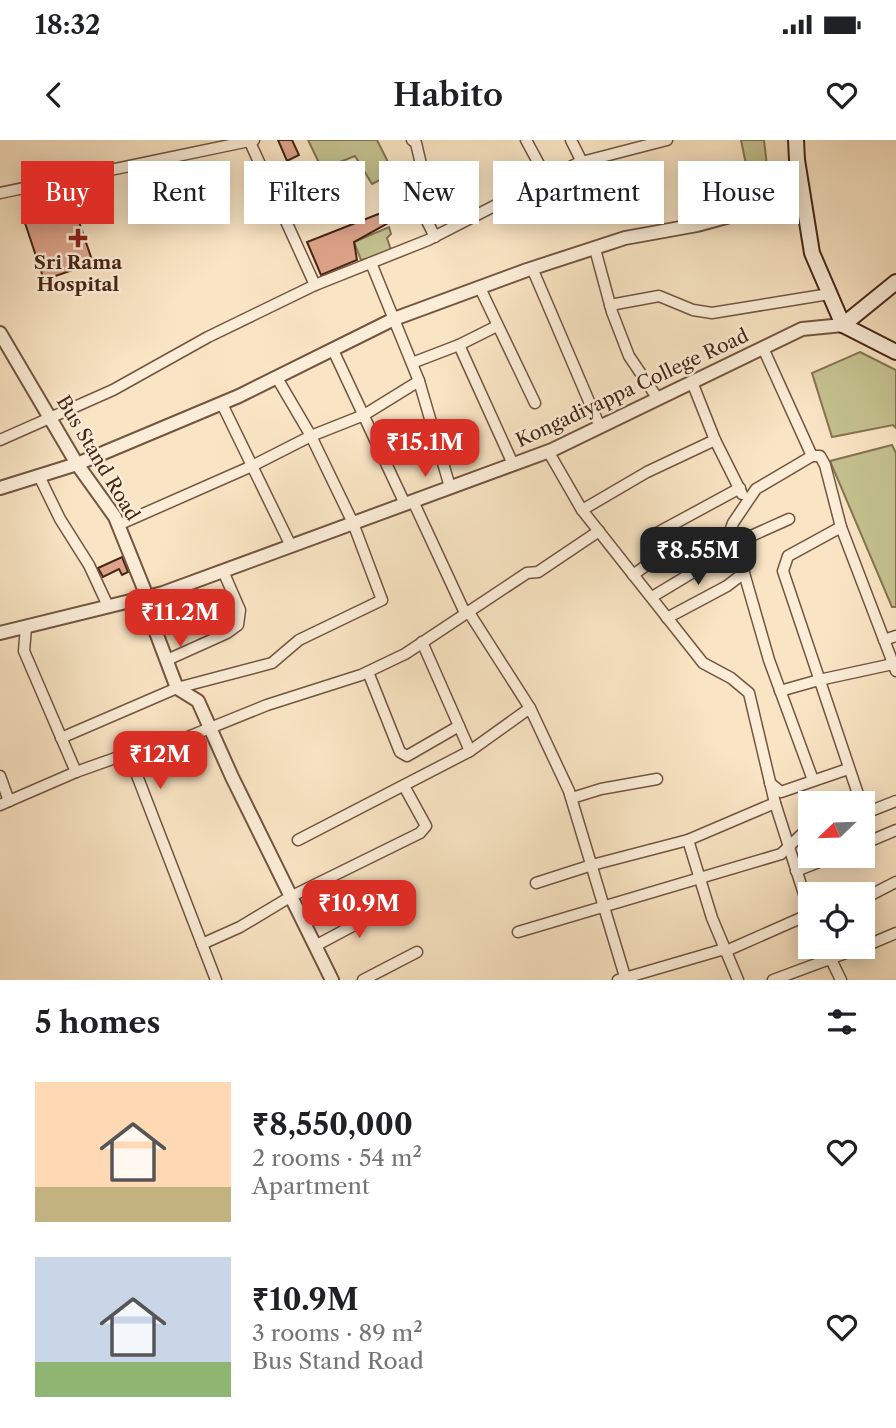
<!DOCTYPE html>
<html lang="en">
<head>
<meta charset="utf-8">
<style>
  :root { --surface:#fff; --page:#f2f2f2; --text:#202124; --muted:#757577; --accent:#d93025 }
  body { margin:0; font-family:"Libre Caslon Text",serif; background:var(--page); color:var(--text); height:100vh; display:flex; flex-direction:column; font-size:26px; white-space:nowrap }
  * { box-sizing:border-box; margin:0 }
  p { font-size:23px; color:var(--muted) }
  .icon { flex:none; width:38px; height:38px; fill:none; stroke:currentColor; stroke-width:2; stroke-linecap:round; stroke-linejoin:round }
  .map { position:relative; height:840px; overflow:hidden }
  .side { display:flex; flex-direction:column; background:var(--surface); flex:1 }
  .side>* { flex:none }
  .top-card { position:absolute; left:21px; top:21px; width:854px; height:63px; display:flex; gap:14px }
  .needle { width:46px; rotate:247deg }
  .tools { position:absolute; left:798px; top:651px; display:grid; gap:14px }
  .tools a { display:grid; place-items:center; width:77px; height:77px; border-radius:0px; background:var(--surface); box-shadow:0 4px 18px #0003; font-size:35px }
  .price { position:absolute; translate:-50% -60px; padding:0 16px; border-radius:14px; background:var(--accent); color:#fff; font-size:23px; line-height:46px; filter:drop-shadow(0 2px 4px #0008) }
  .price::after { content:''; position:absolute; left:50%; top:42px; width:21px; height:16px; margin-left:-10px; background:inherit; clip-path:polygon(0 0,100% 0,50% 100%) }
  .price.selected { background:#222; color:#fff }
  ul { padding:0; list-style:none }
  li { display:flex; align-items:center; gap:21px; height:175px; padding:0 35px }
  li span { display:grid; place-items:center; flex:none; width:196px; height:140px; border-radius:0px; color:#555 }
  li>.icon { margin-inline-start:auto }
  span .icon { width:84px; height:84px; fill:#fffc; stroke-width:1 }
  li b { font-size:30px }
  h2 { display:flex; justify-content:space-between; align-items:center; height:84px; padding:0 35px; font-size:30px }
  .pill { padding:0 24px; border-radius:0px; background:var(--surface); box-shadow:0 4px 18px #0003; font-size:24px; line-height:63px }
  .pill.selected { background:var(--accent); color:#fff }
  .status { display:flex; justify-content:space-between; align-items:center; height:49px; padding:0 35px; background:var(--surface); direction:ltr }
  .status svg { height:19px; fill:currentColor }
  header { display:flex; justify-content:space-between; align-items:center; height:91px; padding:0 35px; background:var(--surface); font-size:32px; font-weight:600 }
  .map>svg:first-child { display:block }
  .green { fill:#c4c28f; stroke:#857452; stroke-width:2 }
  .building { fill:#dea48b; stroke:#462515; stroke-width:2 }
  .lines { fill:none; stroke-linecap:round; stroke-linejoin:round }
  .minor-casing { stroke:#735540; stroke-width:13 }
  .tertiary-casing { stroke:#735540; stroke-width:16 }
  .secondary-casing { stroke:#462515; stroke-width:18 }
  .minor { stroke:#fbedd8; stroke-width:10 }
  .tertiary { stroke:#fbedd8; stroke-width:12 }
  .secondary { stroke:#fbedd8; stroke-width:14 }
  .poi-dot { fill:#8f2418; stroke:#fbedd8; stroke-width:2.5 }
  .labels { text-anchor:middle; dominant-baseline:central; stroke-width:5; stroke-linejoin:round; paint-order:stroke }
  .poi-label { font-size:19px; font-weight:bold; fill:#462515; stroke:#fbedd8 }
  .street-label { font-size:19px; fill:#462515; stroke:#fbedd8 }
</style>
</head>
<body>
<div class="status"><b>18:32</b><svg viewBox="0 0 49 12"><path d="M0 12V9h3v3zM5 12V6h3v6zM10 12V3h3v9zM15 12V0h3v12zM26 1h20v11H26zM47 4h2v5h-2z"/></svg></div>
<header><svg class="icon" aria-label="back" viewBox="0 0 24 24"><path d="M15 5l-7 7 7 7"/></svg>Habito<svg class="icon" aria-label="heart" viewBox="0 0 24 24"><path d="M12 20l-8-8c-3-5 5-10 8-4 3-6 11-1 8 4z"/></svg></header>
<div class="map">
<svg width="896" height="840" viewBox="0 0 896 840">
  <rect width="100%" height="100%" fill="#f9e4c3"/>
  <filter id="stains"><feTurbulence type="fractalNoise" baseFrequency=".00286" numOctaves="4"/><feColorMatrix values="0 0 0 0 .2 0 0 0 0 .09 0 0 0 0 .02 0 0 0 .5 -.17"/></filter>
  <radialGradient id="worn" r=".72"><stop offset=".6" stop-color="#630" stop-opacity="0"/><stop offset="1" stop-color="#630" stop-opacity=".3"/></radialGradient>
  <!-- green -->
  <g class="green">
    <polygon points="308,0 377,0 397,40 382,39 372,44 355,16 322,29"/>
    <polygon points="741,0 764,0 769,42 750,44"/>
    <polygon points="389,87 391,94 387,98 391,110 375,117 361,120 354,102"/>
    <polygon points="860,212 896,230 896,288 893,285 832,297 812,233"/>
    <polygon points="892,305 896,313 896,467 892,467 830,321"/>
  </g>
  <!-- building -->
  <g class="building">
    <polygon points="278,0 292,0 299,15 287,21"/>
    <polygon points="71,58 93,123 44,140 22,74"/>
    <polygon points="386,71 392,81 354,102 357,120 321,135 307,102"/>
    <polygon points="122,417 128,432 122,435 119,429 103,437 98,428"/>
  </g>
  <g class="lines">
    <defs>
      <g id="minor">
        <polyline points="249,0 315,145"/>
        <polyline points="412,0 416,3 424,37 419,40 427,67 424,75 435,97"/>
        <polyline points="526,0 547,39"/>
        <polyline points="571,0 582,22"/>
        <polyline points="0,53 254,0"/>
        <polyline points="595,109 612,172 629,216 658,259"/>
        <polyline points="371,123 419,241 450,347"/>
        <polyline points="532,128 600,287"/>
        <polyline points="480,148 535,263"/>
        <polyline points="610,165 659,156 693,170 712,173 829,154"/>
        <polyline points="459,205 513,324"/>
        <polyline points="763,208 812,316"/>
        <polyline points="333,210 405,364"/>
        <polyline points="412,223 459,205 497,186"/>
        <polyline points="692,242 715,300 742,354"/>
        <polyline points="222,264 291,406"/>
        <polyline points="0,300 113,250 208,197 315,145 428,100 578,23 667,0"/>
        <polyline points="548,311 582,370 703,523 731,538 749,553 775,663 810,773"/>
        <polyline points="39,336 60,379 89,425 108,466"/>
        <polyline points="413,361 465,473"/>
        <polyline points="582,370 647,332 715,300"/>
        <polyline points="118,385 252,326 311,296 364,275 419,241"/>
        <polyline points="731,405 789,379"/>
        <polyline points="633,435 662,414 657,393 740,348"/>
        <polyline points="652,457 720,416 735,413"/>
        <polyline points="468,471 530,568"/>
        <polyline points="667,478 727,446 744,433"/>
        <polyline points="26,487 24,511 76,632"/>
        <polyline points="884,500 896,496"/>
        <polyline points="422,502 470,611"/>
        <polyline points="167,520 227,493 238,485 240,470 223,431"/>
        <polyline points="368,532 400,612 407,616 459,586"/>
        <polyline points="780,551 819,540 893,524"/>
        <polyline points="61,598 177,548 272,523 299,500 382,460 353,383 311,296 277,238"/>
        <polyline points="131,620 267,565 361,535 405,514 527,433 538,432 599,391"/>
        <polyline points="0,636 9,661 0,665"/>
        <polyline points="813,640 769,520 744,433 728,397 733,383 756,349 812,316 820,316 825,325 841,387"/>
        <polyline points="770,643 781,652 848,629"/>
        <polyline points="572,658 601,649 657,639"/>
        <polyline points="9,661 76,632 121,616 131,620 216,840"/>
        <polyline points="861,663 783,431 788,416 841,387 896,531"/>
        <polyline points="863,674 896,661"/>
        <polyline points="298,700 470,611 530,568 569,651 626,840"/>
        <polyline points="688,700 712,778 738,840"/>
        <polyline points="863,704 896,690"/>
        <polyline points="796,731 834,716"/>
        <polyline points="536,743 592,725 688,700 775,663"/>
        <polyline points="863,759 896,742"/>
        <polyline points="518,792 781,714 802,694 810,692"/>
        <polyline points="202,804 240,787 290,757 420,693 426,686 404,646"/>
        <polyline points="315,806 388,767"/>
        <polyline points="825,807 841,840"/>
        <polyline points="863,807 896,793"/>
        <polyline points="363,840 417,812"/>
        <polyline points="618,840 721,810 726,811 810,774"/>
        <polyline points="773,840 862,807"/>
      </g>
      <g id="tertiary">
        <polyline points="0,193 77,324 115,377 144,449 143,458 177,548 198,561 232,637 332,840"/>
        <polyline points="0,348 77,324 239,256 394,179 527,130 625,98 697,85 803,56"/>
        <polyline points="0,493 163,453 552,310 802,189 843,185"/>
      </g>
      <g id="secondary">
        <polyline points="796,0 797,20 812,113 843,185"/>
        <polyline points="843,185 896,142"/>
        <polyline points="843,185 896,212"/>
      </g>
    </defs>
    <!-- minor casing -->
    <use href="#minor" class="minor-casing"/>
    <!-- tertiary casing -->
    <use href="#tertiary" class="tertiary-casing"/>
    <!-- secondary casing -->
    <use href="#secondary" class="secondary-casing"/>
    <!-- minor -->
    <use href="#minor" class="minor"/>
    <!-- tertiary -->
    <use href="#tertiary" class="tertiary"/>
    <!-- secondary -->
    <use href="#secondary" class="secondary"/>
  </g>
  <!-- markers -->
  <path class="poi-dot" d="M74.5 87.5h7v7h7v7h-7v7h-7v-7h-7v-7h7z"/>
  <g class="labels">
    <!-- poi labels -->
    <g class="poi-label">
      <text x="78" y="122">Sri Rama<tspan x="78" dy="22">Hospital</tspan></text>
    </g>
    <!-- street labels -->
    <g class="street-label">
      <text transform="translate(632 248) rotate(-25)">Kongadiyappa College Road</text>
      <text transform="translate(98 318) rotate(59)">Bus Stand Road</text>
    </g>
  </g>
  <rect width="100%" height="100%" filter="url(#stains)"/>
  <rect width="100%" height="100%" fill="url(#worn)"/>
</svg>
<div class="tools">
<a><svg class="needle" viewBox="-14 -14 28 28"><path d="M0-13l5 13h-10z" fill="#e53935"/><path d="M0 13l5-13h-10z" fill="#757577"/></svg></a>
<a><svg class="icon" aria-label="locate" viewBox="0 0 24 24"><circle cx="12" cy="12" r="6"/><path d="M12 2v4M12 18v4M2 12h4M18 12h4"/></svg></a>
</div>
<b class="price" style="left:425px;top:339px">₹15.1M</b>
<b class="price selected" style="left:698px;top:447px">₹8.55M</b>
<b class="price" style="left:180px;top:509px">₹11.2M</b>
<b class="price" style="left:160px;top:651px">₹12M</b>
<b class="price" style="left:359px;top:800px">₹10.9M</b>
<div class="top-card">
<a class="pill selected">Buy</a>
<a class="pill">Rent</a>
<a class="pill">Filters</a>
<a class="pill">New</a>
<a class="pill">Apartment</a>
<a class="pill">House</a>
</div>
</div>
<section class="side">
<h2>5 homes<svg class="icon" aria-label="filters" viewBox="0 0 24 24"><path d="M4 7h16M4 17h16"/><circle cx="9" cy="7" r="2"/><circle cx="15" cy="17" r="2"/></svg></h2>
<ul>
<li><span style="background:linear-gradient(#ffd9b3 75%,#c2b280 0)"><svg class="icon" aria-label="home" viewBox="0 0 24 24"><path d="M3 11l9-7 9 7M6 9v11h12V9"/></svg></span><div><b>₹8,550,000</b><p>2 rooms · 54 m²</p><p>Apartment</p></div><svg class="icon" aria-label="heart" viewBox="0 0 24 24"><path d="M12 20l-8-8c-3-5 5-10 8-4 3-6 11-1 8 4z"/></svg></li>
<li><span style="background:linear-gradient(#c9d6e8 75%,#8fb573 0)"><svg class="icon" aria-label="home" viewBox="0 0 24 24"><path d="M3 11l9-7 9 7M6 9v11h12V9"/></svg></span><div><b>₹10.9M</b><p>3 rooms · 89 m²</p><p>Bus Stand Road</p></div><svg class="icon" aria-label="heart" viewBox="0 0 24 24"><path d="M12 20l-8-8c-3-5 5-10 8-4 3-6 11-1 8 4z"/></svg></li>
</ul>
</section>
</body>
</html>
